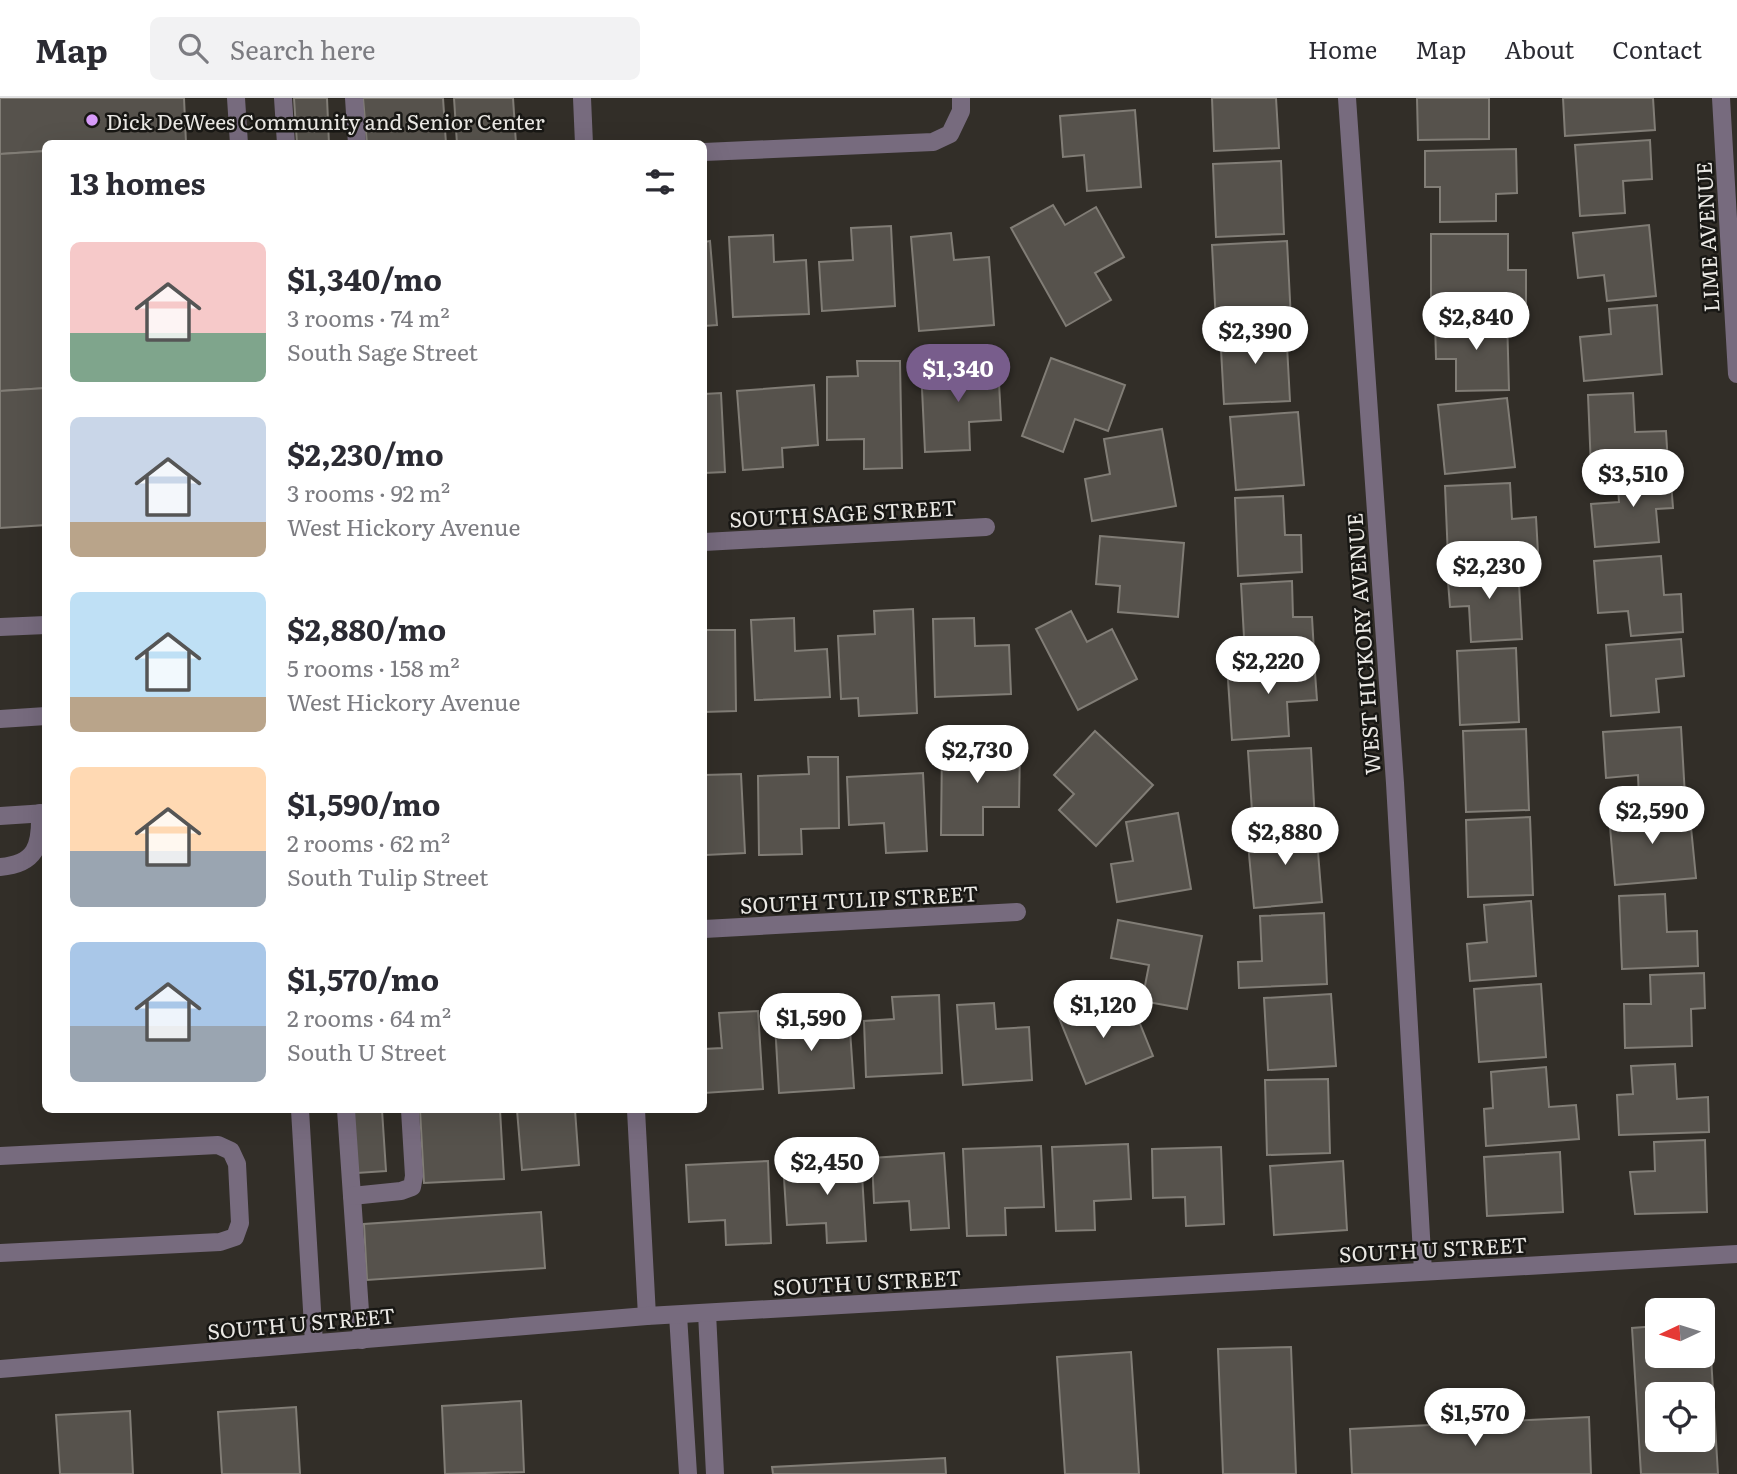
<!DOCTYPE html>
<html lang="en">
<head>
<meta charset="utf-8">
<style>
  :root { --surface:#fff; --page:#f2f2f3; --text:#2b2b33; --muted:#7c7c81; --line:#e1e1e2; --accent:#785d8c }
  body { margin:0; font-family:Literata,serif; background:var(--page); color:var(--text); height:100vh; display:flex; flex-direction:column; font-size:26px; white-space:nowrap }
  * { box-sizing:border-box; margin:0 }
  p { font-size:23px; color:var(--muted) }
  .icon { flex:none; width:38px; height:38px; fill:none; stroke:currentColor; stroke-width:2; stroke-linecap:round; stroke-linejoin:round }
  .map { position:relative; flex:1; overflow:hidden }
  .panel { position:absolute; left:42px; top:42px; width:665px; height:973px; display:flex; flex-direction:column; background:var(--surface); border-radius:10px; box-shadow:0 7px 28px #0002 }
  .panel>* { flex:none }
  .needle { width:46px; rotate:266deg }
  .controls { position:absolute; left:1645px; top:1200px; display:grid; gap:14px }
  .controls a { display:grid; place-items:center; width:70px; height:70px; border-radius:10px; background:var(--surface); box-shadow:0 7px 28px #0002; font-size:35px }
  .price { position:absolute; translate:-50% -60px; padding:0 16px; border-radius:24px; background:#fff; color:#222; font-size:23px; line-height:46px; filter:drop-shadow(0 2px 4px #0008) }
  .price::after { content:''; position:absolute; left:50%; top:42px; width:21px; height:16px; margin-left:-10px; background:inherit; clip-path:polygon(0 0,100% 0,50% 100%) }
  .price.on { background:var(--accent); color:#fff }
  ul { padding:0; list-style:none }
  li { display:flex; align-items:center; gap:21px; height:175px; padding:0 28px }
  li span { display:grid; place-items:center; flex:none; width:196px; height:140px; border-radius:10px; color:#555 }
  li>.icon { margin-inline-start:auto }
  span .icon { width:84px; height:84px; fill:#fffc; stroke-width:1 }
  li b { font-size:30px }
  h2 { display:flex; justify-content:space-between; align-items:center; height:84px; padding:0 28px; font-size:30px }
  header { display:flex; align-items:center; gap:42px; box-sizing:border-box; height:98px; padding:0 35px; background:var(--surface); border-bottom:2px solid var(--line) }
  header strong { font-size:33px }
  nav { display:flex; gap:38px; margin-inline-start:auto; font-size:24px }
  .search { width:490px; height:63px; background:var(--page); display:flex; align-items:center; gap:18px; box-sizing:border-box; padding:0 24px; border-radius:10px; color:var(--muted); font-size:26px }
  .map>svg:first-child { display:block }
  .building { fill:#56524c; stroke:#817d76; stroke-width:2; fill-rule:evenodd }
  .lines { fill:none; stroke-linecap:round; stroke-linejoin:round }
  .minor { stroke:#776b7e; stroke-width:18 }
  .poi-dot { fill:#d79bf9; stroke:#181714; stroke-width:2.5 }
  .labels { text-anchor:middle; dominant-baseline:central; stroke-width:5; stroke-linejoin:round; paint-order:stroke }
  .poi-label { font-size:21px; fill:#eae8e4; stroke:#181714; text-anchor:start }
  .street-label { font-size:21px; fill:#eae8e4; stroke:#181714 }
</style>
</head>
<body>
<header>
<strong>Map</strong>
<div class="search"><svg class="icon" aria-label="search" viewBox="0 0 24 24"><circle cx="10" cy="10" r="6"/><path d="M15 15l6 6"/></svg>Search here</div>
<nav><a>Home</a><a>Map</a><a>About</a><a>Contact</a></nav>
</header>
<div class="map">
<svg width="1737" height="1376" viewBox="0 0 1737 1376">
  <rect width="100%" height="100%" fill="#322e28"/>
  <!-- building -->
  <g class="building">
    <polygon points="0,0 184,0 186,45 46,46 46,53 0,56"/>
    <polygon points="294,0 327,0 329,46 297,46"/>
    <polygon points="363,0 443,0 446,46 367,46"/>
    <polygon points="454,0 513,0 516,46 457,46"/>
    <polygon points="1212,0 1276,0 1279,50 1214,53"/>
    <polygon points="1417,0 1489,0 1489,41 1418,42"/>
    <polygon points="1563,0 1653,0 1655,32 1565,38"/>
    <polygon points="1135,12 1141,89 1087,93 1084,57 1063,59 1060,18"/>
    <polygon points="1650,42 1652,81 1623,83 1625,115 1580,118 1575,47"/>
    <polygon points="1516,51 1517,95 1496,96 1496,123 1440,124 1440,89 1425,89 1425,53"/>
    <polygon points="46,53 46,290 0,293 0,56"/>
    <polygon points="1281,63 1284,136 1216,139 1213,66"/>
    <polygon points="1053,107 1065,127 1096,109 1124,159 1095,175 1111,202 1066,228 1011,130"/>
    <polygon points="1649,127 1656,198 1607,203 1604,177 1578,180 1573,135"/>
    <polygon points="891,128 895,208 822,213 819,164 853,162 851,130"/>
    <polygon points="951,135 954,162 989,159 994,227 919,233 911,139"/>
    <polygon points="1431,136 1508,136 1508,172 1526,172 1526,211 1431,212"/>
    <polygon points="773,137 774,164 806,162 809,216 733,219 729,139"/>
    <polygon points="710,143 717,227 704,228 704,144"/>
    <polygon points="1287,143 1291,222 1216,226 1212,147"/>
    <polygon points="1657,207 1662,276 1584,283 1580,239 1611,236 1609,211"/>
    <polygon points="1507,219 1509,292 1456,293 1456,261 1436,261 1435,222"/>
    <polygon points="1286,229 1290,303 1224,306 1220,233"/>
    <polygon points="1051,260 1125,287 1108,333 1075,321 1063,354 1022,338"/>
    <polygon points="857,263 900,263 902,370 864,371 864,341 827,342 827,279 858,278"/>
    <polygon points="998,266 1001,322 969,324 970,352 925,354 921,270"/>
    <polygon points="814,287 818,347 782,350 783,369 743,372 737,293"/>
    <polygon points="46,290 46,427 0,430 0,293"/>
    <polygon points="721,295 725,374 704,375 704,296"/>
    <polygon points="1633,295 1635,334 1666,333 1668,366 1591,370 1588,297"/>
    <polygon points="1507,300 1515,369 1445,376 1438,307"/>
    <polygon points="1298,314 1304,387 1236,392 1230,319"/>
    <polygon points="1162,331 1176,408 1092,423 1085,381 1110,376 1104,341"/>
    <polygon points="1670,371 1673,410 1656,411 1659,444 1595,449 1591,406 1619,404 1617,375"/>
    <polygon points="1510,385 1512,421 1536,419 1538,455 1448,460 1445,388"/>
    <polygon points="1283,398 1285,437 1301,437 1302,474 1238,478 1235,400"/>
    <polygon points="1100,438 1184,445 1178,519 1118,514 1120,488 1096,486"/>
    <polygon points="1661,458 1664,497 1681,496 1683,534 1631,538 1628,513 1598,515 1594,463"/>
    <polygon points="1518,467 1522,541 1471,544 1469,508 1450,509 1447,471"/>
    <polygon points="1292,483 1293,519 1312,519 1314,554 1245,557 1241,486"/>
    <polygon points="913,511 917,615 859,618 858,600 841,601 838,538 875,536 874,513"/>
    <polygon points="1071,513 1087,544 1112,531 1137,581 1078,612 1036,531"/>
    <polygon points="794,520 795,553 827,551 830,599 755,602 751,522"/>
    <polygon points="974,520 975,548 1009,547 1011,596 935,599 933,521"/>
    <polygon points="704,532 735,532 736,613 704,614"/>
    <polygon points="1681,541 1684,578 1656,581 1659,614 1611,618 1606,547"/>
    <polygon points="1516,550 1519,624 1460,627 1457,553"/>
    <polygon points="1314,561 1317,602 1287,604 1289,638 1232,642 1227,567"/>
    <polygon points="1681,629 1685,698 1639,702 1638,677 1606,680 1603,634"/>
    <polygon points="1526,631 1529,712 1466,714 1463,633"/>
    <polygon points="1095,633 1153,687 1096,748 1059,712 1074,696 1054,677"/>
    <polygon points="942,647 1020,648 1019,709 983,709 983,737 941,737"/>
    <polygon points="1311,650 1315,724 1253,728 1248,653"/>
    <polygon points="808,659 838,659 839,730 801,731 802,756 759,757 758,678 809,676"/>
    <polygon points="923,675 927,753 886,755 884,725 849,727 847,679"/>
    <polygon points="741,676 745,755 706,757 704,677"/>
    <polygon points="1689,709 1696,780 1615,787 1609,717"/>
    <polygon points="1178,715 1191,791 1117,804 1111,766 1133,763 1126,724"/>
    <polygon points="1530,719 1533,797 1468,799 1466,722"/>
    <polygon points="1316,729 1322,804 1254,810 1247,735"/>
    <polygon points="1665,796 1667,834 1697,833 1698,868 1622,871 1619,798"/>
    <polygon points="1531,803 1536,878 1470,883 1467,846 1487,844 1484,807"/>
    <polygon points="1324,815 1327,886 1239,890 1238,864 1262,863 1260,818"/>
    <polygon points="1118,822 1202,838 1187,911 1142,903 1149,867 1111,860"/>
    <polygon points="1704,875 1705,910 1691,911 1692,948 1625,950 1624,906 1651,906 1650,877"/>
    <polygon points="1541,886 1546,959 1479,964 1474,891"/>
    <polygon points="1331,896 1336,968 1268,972 1264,900"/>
    <polygon points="939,897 942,975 866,979 864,923 894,921 892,899"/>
    <polygon points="1093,899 1103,924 1134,911 1153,958 1086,986 1057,915"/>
    <polygon points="994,905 996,931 1029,929 1032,982 963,987 957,907"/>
    <polygon points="814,906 816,934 850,932 854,990 779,995 774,908"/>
    <polygon points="758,913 763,991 704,995 704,951 722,950 719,915"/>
    <polygon points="1675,966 1677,1001 1708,999 1709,1034 1619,1037 1617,997 1633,996 1631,968"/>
    <polygon points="1546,969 1549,1009 1576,1007 1579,1041 1486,1048 1484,1011 1493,1010 1491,974"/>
    <polygon points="1328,981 1330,1055 1267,1057 1265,982"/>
    <polygon points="353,1012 382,1012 386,1073 357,1075"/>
    <polygon points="420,1012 500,1012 504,1081 424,1085"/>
    <polygon points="517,1012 575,1012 579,1067 522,1072"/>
    <polygon points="1705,1042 1707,1114 1635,1116 1630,1074 1655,1073 1654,1044"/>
    <polygon points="1128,1046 1131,1101 1094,1103 1095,1132 1056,1133 1052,1049"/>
    <polygon points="1041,1048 1044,1109 1005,1110 1006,1137 967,1138 963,1051"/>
    <polygon points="1221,1049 1224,1126 1186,1128 1185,1099 1153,1100 1152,1051"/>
    <polygon points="1560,1054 1563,1114 1487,1118 1484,1059"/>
    <polygon points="944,1055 949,1130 911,1132 909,1103 874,1105 872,1060"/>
    <polygon points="861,1060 866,1143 827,1145 826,1125 787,1127 783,1065"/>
    <polygon points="768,1063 771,1145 726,1147 725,1122 689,1124 686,1067"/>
    <polygon points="1343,1063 1347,1132 1274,1137 1270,1068"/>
    <polygon points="541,1114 545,1170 367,1182 364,1126"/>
    <path d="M1703 1225H1709L1718 1376H1641L1632 1230 1657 1228V1258H1703ZM1657 1297H1703V1342H1657Z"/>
    <polygon points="1291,1249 1296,1376 1223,1376 1218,1251"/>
    <polygon points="1131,1254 1139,1376 1065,1376 1057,1259"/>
    <polygon points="521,1303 524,1374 445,1376 442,1308"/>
    <polygon points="296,1309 300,1376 222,1376 218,1314"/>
    <polygon points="130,1313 133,1376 60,1376 56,1317"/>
    <polygon points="1589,1319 1591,1376 1352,1376 1350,1331"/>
    <polygon points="945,1360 946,1376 773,1376 772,1369"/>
  </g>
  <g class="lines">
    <!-- minor -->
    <g class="minor">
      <polyline points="236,0 239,46"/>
      <polyline points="283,0 286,46"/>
      <polyline points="354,0 357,46"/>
      <polyline points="582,0 584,46"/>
      <polyline points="1347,0 1395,685 1423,1173"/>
      <polyline points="1721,0 1737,276"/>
      <polyline points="704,54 933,44 950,36 961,13 961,0"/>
      <polyline points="704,444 986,429"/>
      <polyline points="0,529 46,527"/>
      <polyline points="0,621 46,618"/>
      <polyline points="0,718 46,715"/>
      <path d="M0 769C36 766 41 748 40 715"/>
      <polyline points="704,831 1017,814"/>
      <polyline points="300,1012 314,1245"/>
      <polyline points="346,1012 362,1242"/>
      <polyline points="636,1012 647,1218"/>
      <polyline points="0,1058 218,1047 231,1053 237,1066 240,1125 235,1139 220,1144 0,1155"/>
      <polyline points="352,1098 401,1093 412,1089 414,1078 410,1012"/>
      <polyline points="707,1215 715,1376"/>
      <polyline points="678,1217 688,1376"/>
      <polyline points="0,1271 647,1218 1737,1156"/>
    </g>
  </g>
  <!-- markers -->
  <circle class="poi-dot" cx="92" cy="22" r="7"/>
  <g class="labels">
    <!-- poi labels -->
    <g class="poi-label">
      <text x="106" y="22">Dick DeWees Community and Senior Center</text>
    </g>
    <!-- street labels -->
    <g class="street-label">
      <text transform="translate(1706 139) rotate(-93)">LIME AVENUE</text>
      <text transform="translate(843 414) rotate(-3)">SOUTH SAGE STREET</text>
      <text transform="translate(1362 546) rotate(-94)">WEST HICKORY AVENUE</text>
      <text transform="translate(859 800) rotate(-3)">SOUTH TULIP STREET</text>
      <text transform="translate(1433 1150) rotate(-3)">SOUTH U STREET</text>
      <text transform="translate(867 1183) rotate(-3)">SOUTH U STREET</text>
      <text transform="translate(301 1224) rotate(-5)">SOUTH U STREET</text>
    </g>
  </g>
</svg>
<div class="controls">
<a><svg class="needle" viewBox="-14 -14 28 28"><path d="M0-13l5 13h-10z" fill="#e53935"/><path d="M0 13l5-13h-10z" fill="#7c7c81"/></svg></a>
<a><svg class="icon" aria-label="locate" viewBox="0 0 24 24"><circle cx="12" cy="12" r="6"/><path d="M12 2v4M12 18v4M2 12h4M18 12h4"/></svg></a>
</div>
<b class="price" style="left:1476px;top:254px">$2,840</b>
<b class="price" style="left:1255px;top:268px">$2,390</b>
<b class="price on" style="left:958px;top:306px">$1,340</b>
<b class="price" style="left:1633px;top:411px">$3,510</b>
<b class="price" style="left:1489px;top:503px">$2,230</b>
<b class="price" style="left:1268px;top:598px">$2,220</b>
<b class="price" style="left:977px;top:687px">$2,730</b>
<b class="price" style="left:1652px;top:748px">$2,590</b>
<b class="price" style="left:1285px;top:769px">$2,880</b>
<b class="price" style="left:1103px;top:942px">$1,120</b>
<b class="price" style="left:811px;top:955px">$1,590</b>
<b class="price" style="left:827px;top:1099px">$2,450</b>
<b class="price" style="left:1475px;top:1350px">$1,570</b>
<section class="panel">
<h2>13 homes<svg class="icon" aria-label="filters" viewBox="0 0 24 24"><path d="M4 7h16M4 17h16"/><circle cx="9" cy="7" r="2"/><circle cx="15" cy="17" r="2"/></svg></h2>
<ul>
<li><span style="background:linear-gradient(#f6c9c9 65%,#7fa58c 0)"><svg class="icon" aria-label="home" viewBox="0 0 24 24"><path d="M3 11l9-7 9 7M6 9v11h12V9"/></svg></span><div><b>$1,340/mo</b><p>3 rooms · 74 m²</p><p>South Sage Street</p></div></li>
<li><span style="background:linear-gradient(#c9d6e8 75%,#b9a48a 0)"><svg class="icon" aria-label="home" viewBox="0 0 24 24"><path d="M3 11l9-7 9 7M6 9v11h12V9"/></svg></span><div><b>$2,230/mo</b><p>3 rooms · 92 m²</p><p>West Hickory Avenue</p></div></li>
<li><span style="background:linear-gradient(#bfe0f5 75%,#b9a48a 0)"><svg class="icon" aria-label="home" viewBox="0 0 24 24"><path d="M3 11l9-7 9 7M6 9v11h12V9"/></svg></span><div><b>$2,880/mo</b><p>5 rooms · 158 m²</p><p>West Hickory Avenue</p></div></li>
<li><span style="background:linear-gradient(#ffd9b3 60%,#9aa5b1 0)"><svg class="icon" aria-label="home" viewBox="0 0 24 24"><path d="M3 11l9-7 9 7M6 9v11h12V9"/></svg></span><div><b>$1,590/mo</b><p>2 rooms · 62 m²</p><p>South Tulip Street</p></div></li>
<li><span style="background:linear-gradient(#a9c7e8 60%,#9aa5b1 0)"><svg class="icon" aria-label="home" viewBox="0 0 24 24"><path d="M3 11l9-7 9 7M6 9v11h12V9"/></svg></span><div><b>$1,570/mo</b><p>2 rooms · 64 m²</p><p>South U Street</p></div></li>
</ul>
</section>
</div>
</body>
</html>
